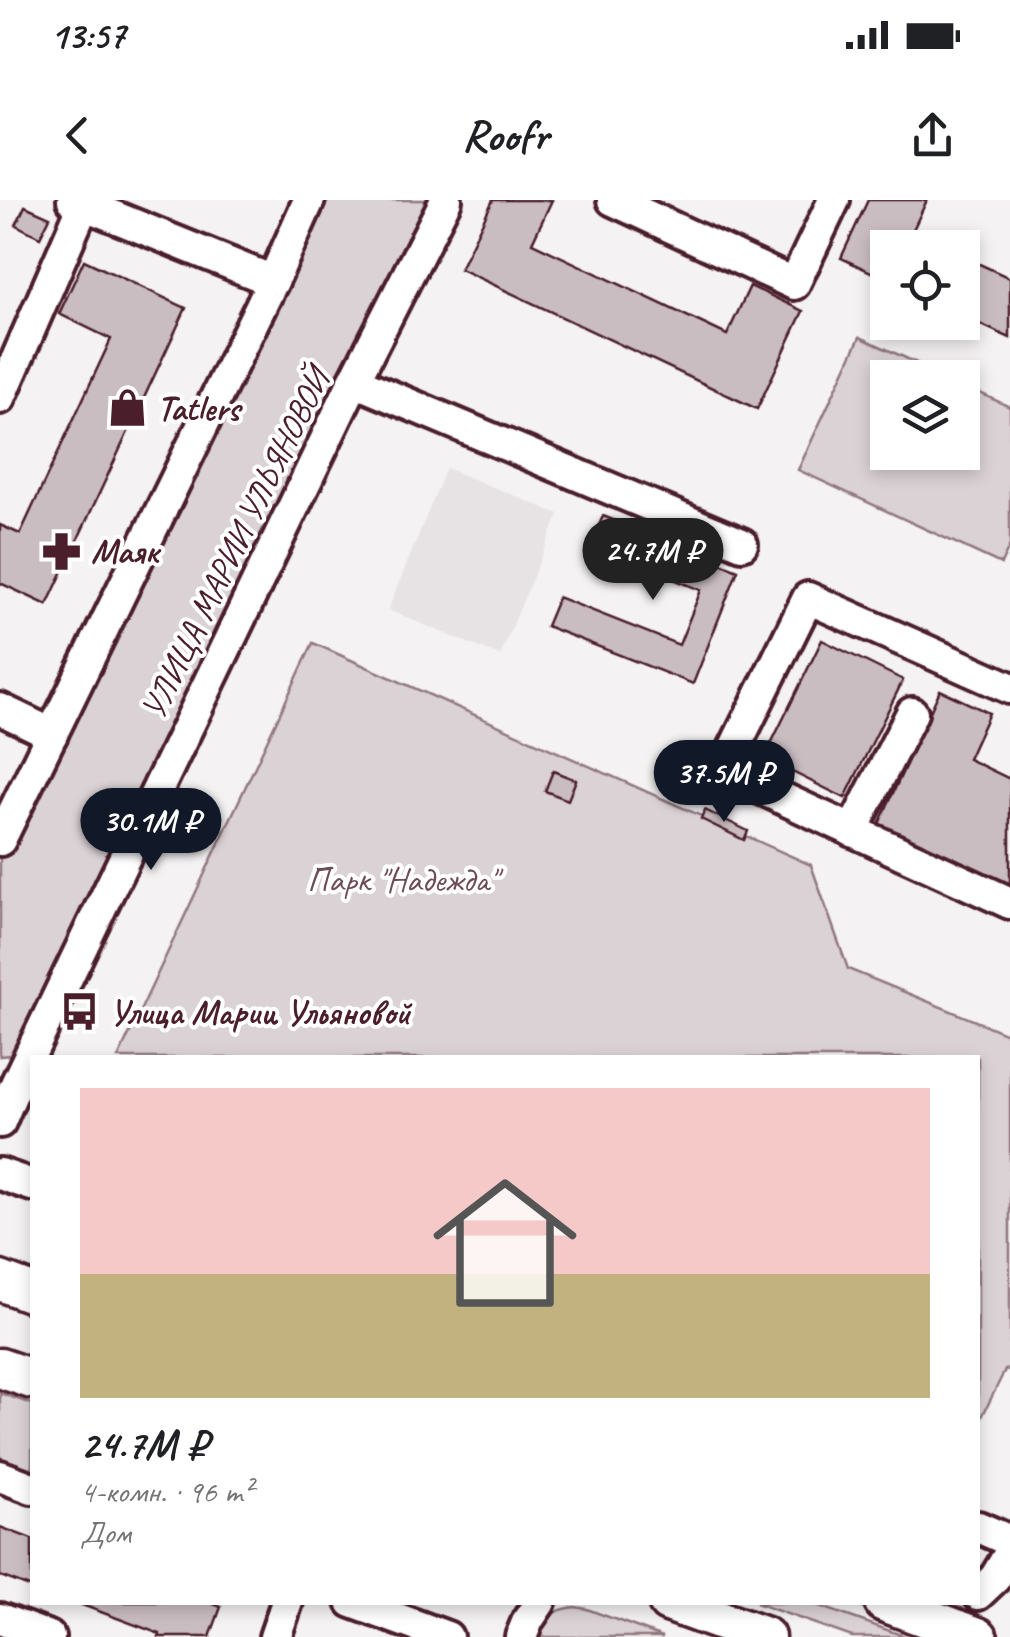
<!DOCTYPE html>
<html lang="ru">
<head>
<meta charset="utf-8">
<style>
  :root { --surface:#fff; --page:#f2f2f2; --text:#202124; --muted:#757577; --accent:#111827 }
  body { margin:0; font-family:Caveat,sans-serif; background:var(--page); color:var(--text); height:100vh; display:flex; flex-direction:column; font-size:38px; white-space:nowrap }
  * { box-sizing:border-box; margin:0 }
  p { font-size:32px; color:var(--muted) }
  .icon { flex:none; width:55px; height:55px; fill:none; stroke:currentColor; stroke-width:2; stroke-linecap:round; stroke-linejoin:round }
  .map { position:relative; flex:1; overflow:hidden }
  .sheet { position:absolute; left:30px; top:855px; width:950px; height:550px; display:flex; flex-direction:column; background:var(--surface); border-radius:0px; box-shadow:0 5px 15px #0003 }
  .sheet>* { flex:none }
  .tools { position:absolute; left:870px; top:30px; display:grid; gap:20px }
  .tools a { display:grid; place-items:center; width:110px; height:110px; border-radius:0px; background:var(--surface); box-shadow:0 5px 15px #0003; font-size:50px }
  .price { position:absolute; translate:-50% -85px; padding:0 22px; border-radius:35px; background:var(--accent); color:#fff; font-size:32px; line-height:65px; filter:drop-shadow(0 2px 5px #0008) }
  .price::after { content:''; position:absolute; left:50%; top:60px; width:30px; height:22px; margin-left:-15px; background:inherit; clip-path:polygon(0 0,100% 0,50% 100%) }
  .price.on { background:#222; color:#fff }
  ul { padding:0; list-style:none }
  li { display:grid; align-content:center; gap:20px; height:530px; padding:0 50px }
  li span { display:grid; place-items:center; height:310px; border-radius:0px; color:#555 }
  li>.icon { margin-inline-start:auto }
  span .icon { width:180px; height:180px; fill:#fffc; stroke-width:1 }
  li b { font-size:42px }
  .status { display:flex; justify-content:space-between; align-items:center; height:70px; padding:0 50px; background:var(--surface); direction:ltr }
  .status svg { height:28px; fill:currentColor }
  header { display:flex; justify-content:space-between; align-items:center; height:130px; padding:0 50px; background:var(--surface); font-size:45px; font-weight:600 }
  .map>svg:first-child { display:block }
  .built { fill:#e7e2e3 }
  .green { fill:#dbd2d5; stroke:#927880; stroke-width:2.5 }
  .building { fill:#cabdc1; stroke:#4a1f2b; stroke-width:2.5 }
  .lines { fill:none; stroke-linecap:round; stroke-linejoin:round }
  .minor-casing { stroke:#4a1f2b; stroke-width:38 }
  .major-casing { stroke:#4a1f2b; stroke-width:45 }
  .minor { stroke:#fff; stroke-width:30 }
  .major { stroke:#fff; stroke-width:38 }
  .labels { text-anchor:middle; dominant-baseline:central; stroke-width:8; stroke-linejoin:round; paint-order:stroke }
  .poi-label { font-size:35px; font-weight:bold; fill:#4a1f2b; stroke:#fff; text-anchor:start }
  .street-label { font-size:35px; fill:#4a1f2b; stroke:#fff }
  .park-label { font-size:35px; fill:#6e4c56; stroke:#fff }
</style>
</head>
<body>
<div class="status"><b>13:57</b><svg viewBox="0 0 49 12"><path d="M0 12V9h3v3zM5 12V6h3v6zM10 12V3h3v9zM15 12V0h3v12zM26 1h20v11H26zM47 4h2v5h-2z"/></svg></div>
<header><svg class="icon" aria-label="back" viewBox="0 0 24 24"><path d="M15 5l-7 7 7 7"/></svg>Roofr<svg class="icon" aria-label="share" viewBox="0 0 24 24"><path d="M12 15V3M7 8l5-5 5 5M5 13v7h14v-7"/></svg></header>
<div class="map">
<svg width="1010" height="1437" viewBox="0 0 1010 1437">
  <rect width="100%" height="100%" fill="#f4f2f2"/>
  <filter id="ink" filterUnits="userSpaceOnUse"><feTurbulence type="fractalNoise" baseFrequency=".01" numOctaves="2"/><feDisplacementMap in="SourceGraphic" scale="20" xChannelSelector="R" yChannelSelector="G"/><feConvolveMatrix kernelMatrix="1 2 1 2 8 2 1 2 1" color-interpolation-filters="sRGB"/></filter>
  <g filter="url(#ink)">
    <!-- built -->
    <polygon class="built" points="446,268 559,314 500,456 388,410"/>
    <!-- green -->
    <g class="green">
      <polygon points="312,0 434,0 26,853 0,856 0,654"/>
      <polygon points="860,137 947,177 888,178 888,252 962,252 963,185 1010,207 1010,345 1001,364 798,270"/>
      <polygon points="313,443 811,665 848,769 1010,835 1010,1169 1005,1170 978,1225 978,858 118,858"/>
      <polygon points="0,1193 32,1204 32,1273 0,1261"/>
      <polygon points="756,1403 811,1403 907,1437 852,1437"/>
      <path d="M575 1407 587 1409 663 1437H538C541 1418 556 1409 575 1407Z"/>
    </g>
    <!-- building -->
    <g class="building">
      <polygon points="493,0 552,0 532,43 727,135 750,86 803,111 757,209 460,69"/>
      <polygon points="868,0 927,0 912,32 945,48 888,48 888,80 841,58"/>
      <polygon points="25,6 50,17 40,37 16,25"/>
      <polygon points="962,56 1010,78 1010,138 962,116"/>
      <polygon points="84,60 186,108 47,405 0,383 0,325 20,334 111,139 59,114"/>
      <polygon points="603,316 738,370 693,484 546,426 558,397 679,445 701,390 590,346"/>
      <polygon points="822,440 903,480 845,598 764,558"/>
      <polygon points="940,490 989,513 968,559 1010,579 1010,687 878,626"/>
      <polygon points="553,571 576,580 568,600 545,591"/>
      <polygon points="705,610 748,631 744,640 701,619"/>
      <polygon points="0,1327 32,1339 32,1388 0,1376"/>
      <polygon points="74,1402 209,1402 221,1407 210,1437 159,1437 160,1434"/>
    </g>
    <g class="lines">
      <defs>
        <g id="minor">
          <polyline points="73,0 273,81"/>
          <polyline points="613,0 794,84 834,0"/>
          <polyline points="354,181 742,344"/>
          <polyline points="0,198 84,4"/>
          <polyline points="1010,488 808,398 723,571 1010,703"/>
          <polyline points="0,509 52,534"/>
          <polyline points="852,631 912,513"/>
          <polyline points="0,640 273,81 309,0"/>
          <polyline points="0,922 16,884 354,181 446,0"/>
          <polyline points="0,974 32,985"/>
          <polyline points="0,1276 32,1288"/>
          <polyline points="978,1327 1010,1341"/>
          <polyline points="978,1394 995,1378 1010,1353"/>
          <polyline points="352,1402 447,1437"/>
          <polyline points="0,1419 49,1437"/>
          <polyline points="275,1437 287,1402"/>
          <polyline points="521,1437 528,1420 540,1402"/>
        </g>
        <g id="major">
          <polyline points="0,1081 32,1093"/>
          <polyline points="0,1168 32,1179"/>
          <polyline points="668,1402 765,1437"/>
          <polyline points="884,1402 978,1437"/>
        </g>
      </defs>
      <!-- minor casing -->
      <use href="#minor" class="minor-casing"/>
      <!-- major casing -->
      <use href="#major" class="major-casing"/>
      <!-- minor -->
      <use href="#minor" class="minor"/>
      <!-- major -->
      <use href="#major" class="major"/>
    </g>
  </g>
  <!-- icons -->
  <defs>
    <symbol id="shop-bare" viewBox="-9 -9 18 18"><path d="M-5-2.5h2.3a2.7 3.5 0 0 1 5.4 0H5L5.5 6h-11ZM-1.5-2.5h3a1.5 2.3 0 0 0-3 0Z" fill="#4a1f2b" stroke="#fff" stroke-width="2.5" paint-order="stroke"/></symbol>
    <symbol id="pharmacy-bare" viewBox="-9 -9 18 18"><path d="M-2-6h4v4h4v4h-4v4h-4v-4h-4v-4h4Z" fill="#4a1f2b" stroke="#fff" stroke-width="2.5" paint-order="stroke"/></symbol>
    <symbol id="bus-bare" viewBox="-9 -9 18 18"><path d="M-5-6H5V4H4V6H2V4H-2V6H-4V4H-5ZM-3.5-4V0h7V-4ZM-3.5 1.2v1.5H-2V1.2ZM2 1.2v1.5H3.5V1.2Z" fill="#4a1f2b" stroke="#fff" stroke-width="2.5" paint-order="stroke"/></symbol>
  </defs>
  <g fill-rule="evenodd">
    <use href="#shop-bare" x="100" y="180" width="55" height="55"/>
    <use href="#pharmacy-bare" x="34" y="324" width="55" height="55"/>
    <use href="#bus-bare" x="52" y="784" width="55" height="55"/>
  </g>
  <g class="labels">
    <!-- poi labels -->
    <g class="poi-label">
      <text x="157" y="208">Tatlers</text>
      <text x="91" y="351">Маяк</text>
      <text x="109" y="812">Улица Марии Ульяновой</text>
    </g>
    <!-- street labels -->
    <g class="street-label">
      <text transform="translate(235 344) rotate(-64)">УЛИЦА МАРИИ УЛЬЯНОВОЙ</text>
    </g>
    <!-- park labels -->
    <g class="park-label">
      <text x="402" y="679">Парк "Надежда"</text>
    </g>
  </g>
</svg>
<div class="tools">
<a><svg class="icon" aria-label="locate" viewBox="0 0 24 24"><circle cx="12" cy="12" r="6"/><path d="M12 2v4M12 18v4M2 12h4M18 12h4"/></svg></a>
<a><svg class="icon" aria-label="layers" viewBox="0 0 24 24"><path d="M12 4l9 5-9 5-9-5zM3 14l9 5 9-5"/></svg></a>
</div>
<b class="price on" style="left:653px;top:403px">24.7M ₽</b>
<b class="price" style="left:724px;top:625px">37.5M ₽</b>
<b class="price" style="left:151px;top:673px">30.1M ₽</b>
<section class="sheet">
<ul>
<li><span style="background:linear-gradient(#f6c9c9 60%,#c2b280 0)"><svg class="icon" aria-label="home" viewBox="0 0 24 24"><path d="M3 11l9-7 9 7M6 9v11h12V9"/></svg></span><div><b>24.7M ₽</b><p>4-комн. · 96 m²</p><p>Дом</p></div></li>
</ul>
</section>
</div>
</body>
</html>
